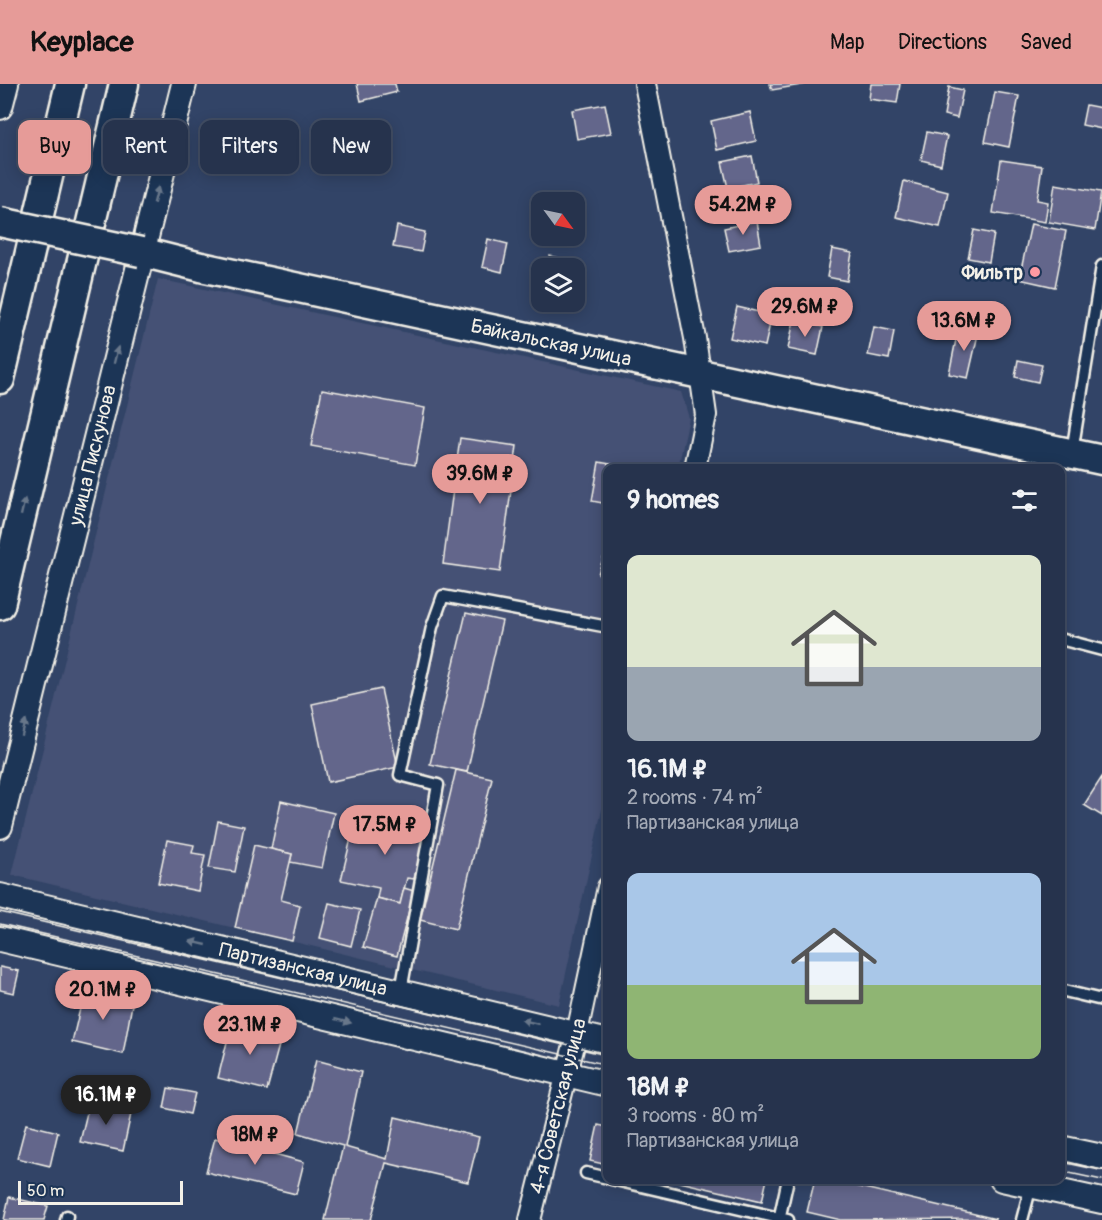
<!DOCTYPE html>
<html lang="en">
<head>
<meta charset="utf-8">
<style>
  :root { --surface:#26334d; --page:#323f57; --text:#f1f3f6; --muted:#a4aab6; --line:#424e65; --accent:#e69b98 }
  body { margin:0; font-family:Pangolin,sans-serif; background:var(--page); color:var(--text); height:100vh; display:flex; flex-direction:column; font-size:22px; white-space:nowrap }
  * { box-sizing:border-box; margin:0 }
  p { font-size:20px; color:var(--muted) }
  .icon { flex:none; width:33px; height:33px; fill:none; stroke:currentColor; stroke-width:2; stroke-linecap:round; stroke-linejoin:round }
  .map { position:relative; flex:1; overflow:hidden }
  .side { position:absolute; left:603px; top:380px; width:462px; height:720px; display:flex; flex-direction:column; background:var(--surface); border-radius:12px; box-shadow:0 3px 15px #0003,0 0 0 2px var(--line) }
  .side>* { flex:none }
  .top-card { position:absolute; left:18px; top:36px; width:495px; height:54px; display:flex; gap:12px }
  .needle { width:39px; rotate:123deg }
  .fabs { position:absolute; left:531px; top:108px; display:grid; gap:12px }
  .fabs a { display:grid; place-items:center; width:54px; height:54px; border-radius:12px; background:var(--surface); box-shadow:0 3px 15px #0003,0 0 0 2px var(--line); font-size:30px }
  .scale { position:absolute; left:18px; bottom:15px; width:165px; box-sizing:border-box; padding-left:6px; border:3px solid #f4f1e8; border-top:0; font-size:16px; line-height:21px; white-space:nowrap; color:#f4f1e8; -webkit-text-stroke:4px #1d3557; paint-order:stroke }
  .price { position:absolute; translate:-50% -51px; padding:0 14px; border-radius:21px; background:var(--accent); color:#111; font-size:20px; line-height:39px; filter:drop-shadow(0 2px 3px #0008) }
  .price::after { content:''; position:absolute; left:50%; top:36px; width:18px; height:14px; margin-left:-9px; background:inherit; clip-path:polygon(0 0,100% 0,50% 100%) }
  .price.current { background:#222; color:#fff }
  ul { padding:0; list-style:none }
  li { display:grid; align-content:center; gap:12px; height:318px; padding:0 24px }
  li span { display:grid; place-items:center; height:186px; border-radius:12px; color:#555 }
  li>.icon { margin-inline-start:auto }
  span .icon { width:108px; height:108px; fill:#fffc; stroke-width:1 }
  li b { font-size:26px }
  h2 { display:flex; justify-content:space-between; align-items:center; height:72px; padding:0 24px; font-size:26px }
  .tag { padding:0 21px; border-radius:12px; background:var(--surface); box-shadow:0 3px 15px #0003,0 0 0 2px var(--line); font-size:21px; line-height:54px }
  .tag.current { background:var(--accent); color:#111 }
  header { display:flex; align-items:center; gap:36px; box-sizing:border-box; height:84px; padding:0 30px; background:var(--accent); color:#111 }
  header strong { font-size:28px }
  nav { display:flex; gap:33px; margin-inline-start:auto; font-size:21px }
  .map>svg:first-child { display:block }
  .built { fill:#455174 }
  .building { fill:#64668b; stroke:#f4f1e8; stroke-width:1.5 }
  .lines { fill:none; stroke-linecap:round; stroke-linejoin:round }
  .service-casing { stroke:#f4f1e8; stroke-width:15 }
  .minor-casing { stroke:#f4f1e8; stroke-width:24 }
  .tertiary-casing { stroke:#f4f1e8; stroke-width:28 }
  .secondary-casing { stroke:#f4f1e8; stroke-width:33 }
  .service { stroke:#1d3557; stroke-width:10 }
  .minor { stroke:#1d3557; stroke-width:20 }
  .tertiary { stroke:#1d3557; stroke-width:24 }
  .secondary { stroke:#1d3557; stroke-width:28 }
  .tram { stroke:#f4f1e8; stroke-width:1.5 }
  .secondary-bridge-casing { stroke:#f4f1e8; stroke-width:33; stroke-linecap:butt }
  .secondary-bridge { stroke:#1d3557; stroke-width:28 }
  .oneway { fill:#68778a }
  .poi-dot { fill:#ff9aa2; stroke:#1d3557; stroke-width:2 }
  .labels { text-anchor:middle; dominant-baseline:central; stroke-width:5; stroke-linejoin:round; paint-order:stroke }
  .poi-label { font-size:20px; font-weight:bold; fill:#f4f1e8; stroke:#1d3557; text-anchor:end }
  .street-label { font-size:20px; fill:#f4f1e8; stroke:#1d3557 }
</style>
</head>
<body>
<header>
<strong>Keyplace</strong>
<nav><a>Map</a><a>Directions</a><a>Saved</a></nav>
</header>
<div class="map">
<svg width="1102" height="1136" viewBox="0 0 1102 1136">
  <rect width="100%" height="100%" fill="#324467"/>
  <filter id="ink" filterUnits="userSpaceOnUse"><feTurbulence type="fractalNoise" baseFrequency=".0167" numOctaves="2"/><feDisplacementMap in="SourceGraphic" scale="12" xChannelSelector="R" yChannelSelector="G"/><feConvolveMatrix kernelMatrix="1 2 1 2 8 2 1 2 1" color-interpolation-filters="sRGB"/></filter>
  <g filter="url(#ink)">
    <!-- built -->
    <polygon class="built" points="158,195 681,308 689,334 678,384 608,384 607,703 559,921 12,791"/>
    <!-- building -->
    <g class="building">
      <polygon points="357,0 395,0 397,8 361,17"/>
      <polygon points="770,0 807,0 772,6"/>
      <polygon points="871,0 900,0 897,19 869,15"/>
      <polygon points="949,3 963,6 957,34 944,31"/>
      <polygon points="995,8 1019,12 1009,63 985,58"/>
      <polygon points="605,20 611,49 577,55 572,26"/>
      <polygon points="1086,21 1102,24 1102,45 1082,41"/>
      <polygon points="750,28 756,57 717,66 711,37"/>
      <polygon points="927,48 947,52 941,81 921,76"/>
      <polygon points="752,72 757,98 728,104 722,78"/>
      <polygon points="1001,76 1042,82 1037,116 1048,118 1045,138 993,129"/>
      <polygon points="904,97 948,108 940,143 896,133"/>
      <polygon points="1055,100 1101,108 1095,146 1049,138"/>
      <polygon points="757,137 761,161 729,167 724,144"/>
      <polygon points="1031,140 1066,147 1055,203 1019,195"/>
      <polygon points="397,142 425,148 421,168 393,163"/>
      <polygon points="974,146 994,150 989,178 968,174"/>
      <polygon points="488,155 508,160 502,188 482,183"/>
      <polygon points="832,165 852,169 847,197 827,193"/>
      <polygon points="550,172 570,176 569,184 548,184"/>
      <polygon points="737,223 772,231 765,262 730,254"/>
      <polygon points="794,236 823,243 817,271 788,265"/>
      <polygon points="959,241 979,246 968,294 949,290"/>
      <polygon points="874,243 894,247 889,275 868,271"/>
      <polygon points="1018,276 1042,281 1038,298 1015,293"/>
      <polygon points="322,305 425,324 415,381 311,362"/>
      <polygon points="460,354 517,362 500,488 443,480"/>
      <polygon points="599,378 632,384 608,384 608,420 592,417"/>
      <polygon points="606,466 608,466 608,493 598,490"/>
      <polygon points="466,529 502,537 467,688 430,680"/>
      <polygon points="381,605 398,683 328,698 312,620"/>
      <polygon points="456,686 492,694 456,845 420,836"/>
      <polygon points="1102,693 1102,732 1084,721"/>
      <polygon points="281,717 334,729 322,784 290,778 292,770 271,765"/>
      <polygon points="394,734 427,740 414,795 407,794 400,820 377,814 379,804 341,796 353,746"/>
      <polygon points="218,737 244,742 235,788 209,784"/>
      <polygon points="167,756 194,761 192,769 205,771 198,807 158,799"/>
      <polygon points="254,761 292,770 281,816 300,821 292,857 235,844"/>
      <polygon points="404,804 414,807 397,872 363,863 377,814 400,820"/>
      <polygon points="329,819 360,826 351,862 320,854"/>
      <polygon points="0,883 19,887 14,909 0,906"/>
      <polygon points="85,904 133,915 123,970 72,958"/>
      <polygon points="232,938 282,950 267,1006 218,994"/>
      <polygon points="316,976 361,988 345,1063 387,1075 395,1033 479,1053 468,1098 386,1079 371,1136 325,1136 343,1062 298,1049"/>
      <polygon points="168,1004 195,1009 190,1030 164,1024"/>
      <polygon points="90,1016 132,1025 123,1067 80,1058"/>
      <polygon points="26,1040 58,1048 50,1082 17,1074"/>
      <polygon points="598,1041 608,1043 608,1081 590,1077"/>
      <polygon points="215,1054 304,1078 296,1110 206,1088"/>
      <polygon points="667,1095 767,1095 762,1117"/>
      <polygon points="815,1095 826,1095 996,1135 841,1136 807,1128"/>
      <polygon points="9,1113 48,1122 44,1136 4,1136"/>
    </g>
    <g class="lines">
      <defs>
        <g id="service">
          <polyline points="1072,368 1102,182"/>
          <polyline points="1060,555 1102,566"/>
          <polyline points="1060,906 1102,916"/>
          <polyline points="401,907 438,701 400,691 432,543 443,512 608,543"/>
          <polyline points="586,1089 608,1094"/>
          <polyline points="611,1095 788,1136"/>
          <polyline points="66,1136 67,1132"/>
          <polyline points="779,1136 788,1095"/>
          <polyline points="1022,1136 1031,1102"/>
        </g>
        <g id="minor">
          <polyline points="645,0 695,254 706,331 695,384"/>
          <polyline points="530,1136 577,949 608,803"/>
        </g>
        <g id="tertiary">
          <polyline points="0,23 6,0"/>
          <path id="s1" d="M0 742 184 0"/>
          <path id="s2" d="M0 812 608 958"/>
          <polyline points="0,855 608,1000"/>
          <polyline points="1060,1064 1102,1073"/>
          <polyline points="1002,1095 1102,1117"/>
        </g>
        <g id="secondary">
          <path id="s3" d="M141 168 201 183 1102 376"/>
          <polyline points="0,295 70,0"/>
          <polyline points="0,521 124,0"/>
        </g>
      </defs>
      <!-- service casing -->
      <use href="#service" class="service-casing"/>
      <!-- minor casing -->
      <use href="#minor" class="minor-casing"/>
      <!-- tertiary casing -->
      <use href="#tertiary" class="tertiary-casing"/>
      <!-- secondary casing -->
      <use href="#secondary" class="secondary-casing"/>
      <!-- service -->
      <use href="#service" class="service"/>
      <!-- minor -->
      <use href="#minor" class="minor"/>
      <!-- tertiary -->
      <use href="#tertiary" class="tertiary"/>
      <!-- secondary -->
      <use href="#secondary" class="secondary"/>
      <!-- tram -->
      <g class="tram">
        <polyline points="0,828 608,970"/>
        <polyline points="0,840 608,981"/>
        <polyline points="1060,1076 1102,1086"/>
        <polyline points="1060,1087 1102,1096"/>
      </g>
      <defs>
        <polyline id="secondary-bridge" points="0,138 141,168"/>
      </defs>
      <!-- secondary-bridge casing -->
      <use href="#secondary-bridge" class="secondary-bridge-casing"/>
      <!-- secondary-bridge -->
      <use href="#secondary-bridge" class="secondary-bridge"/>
    </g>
    <!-- one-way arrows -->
    <defs><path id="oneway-solid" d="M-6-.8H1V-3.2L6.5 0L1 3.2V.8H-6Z" transform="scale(1.5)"/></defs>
    <g class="oneway">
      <use href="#oneway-solid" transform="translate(156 111) rotate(-75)"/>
      <use href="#oneway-solid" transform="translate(116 271) rotate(-76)"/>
      <use href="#oneway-solid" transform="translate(23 423) rotate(-77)"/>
      <use href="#oneway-solid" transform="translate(24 644) rotate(-76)"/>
      <use href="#oneway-solid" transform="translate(198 859) rotate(-167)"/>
      <use href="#oneway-solid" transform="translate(343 937) rotate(14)"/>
      <use href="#oneway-solid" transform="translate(530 938) rotate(-167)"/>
    </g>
  </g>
  <!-- markers -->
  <circle class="poi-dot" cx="1035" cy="188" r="6"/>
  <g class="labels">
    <!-- poi labels -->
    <g class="poi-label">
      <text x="1023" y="188">Фильтр</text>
    </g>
    <!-- street labels -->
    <g class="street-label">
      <text stroke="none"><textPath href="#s3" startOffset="420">Байкальская улица</textPath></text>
      <text stroke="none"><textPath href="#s1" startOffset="382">улица Пискунова</textPath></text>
      <text stroke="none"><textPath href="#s2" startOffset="312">Партизанская улица</textPath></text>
      <text transform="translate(558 1022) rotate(-76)">4-я Советская улица</text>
    </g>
  </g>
</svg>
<div class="fabs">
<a><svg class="needle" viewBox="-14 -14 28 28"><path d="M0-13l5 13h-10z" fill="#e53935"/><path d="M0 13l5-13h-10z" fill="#a4aab6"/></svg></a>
<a><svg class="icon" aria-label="layers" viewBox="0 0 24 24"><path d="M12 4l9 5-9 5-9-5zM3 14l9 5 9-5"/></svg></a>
</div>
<div class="scale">50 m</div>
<b class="price" style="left:743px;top:152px">54.2M ₽</b>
<b class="price" style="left:805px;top:254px">29.6M ₽</b>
<b class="price" style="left:964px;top:268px">13.6M ₽</b>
<b class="price" style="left:480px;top:421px">39.6M ₽</b>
<b class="price" style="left:385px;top:772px">17.5M ₽</b>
<b class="price" style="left:103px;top:937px">20.1M ₽</b>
<b class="price" style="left:250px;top:972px">23.1M ₽</b>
<b class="price current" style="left:106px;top:1042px">16.1M ₽</b>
<b class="price" style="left:255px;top:1082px">18M ₽</b>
<div class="top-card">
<a class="tag current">Buy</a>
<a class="tag">Rent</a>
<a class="tag">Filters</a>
<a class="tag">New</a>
</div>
<section class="side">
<h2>9 homes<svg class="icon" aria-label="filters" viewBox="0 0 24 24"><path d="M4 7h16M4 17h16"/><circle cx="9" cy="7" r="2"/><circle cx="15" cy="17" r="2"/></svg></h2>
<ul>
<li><span style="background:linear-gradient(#dfe7d0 60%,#9aa5b1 0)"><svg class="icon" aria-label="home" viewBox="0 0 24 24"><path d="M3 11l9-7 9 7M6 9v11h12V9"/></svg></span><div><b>16.1M ₽</b><p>2 rooms · 74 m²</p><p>Партизанская улица</p></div></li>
<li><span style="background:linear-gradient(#a9c7e8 60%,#8fb573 0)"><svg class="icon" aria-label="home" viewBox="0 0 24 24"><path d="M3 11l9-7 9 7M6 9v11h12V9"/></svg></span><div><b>18M ₽</b><p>3 rooms · 80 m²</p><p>Партизанская улица</p></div></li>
</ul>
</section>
</div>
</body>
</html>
